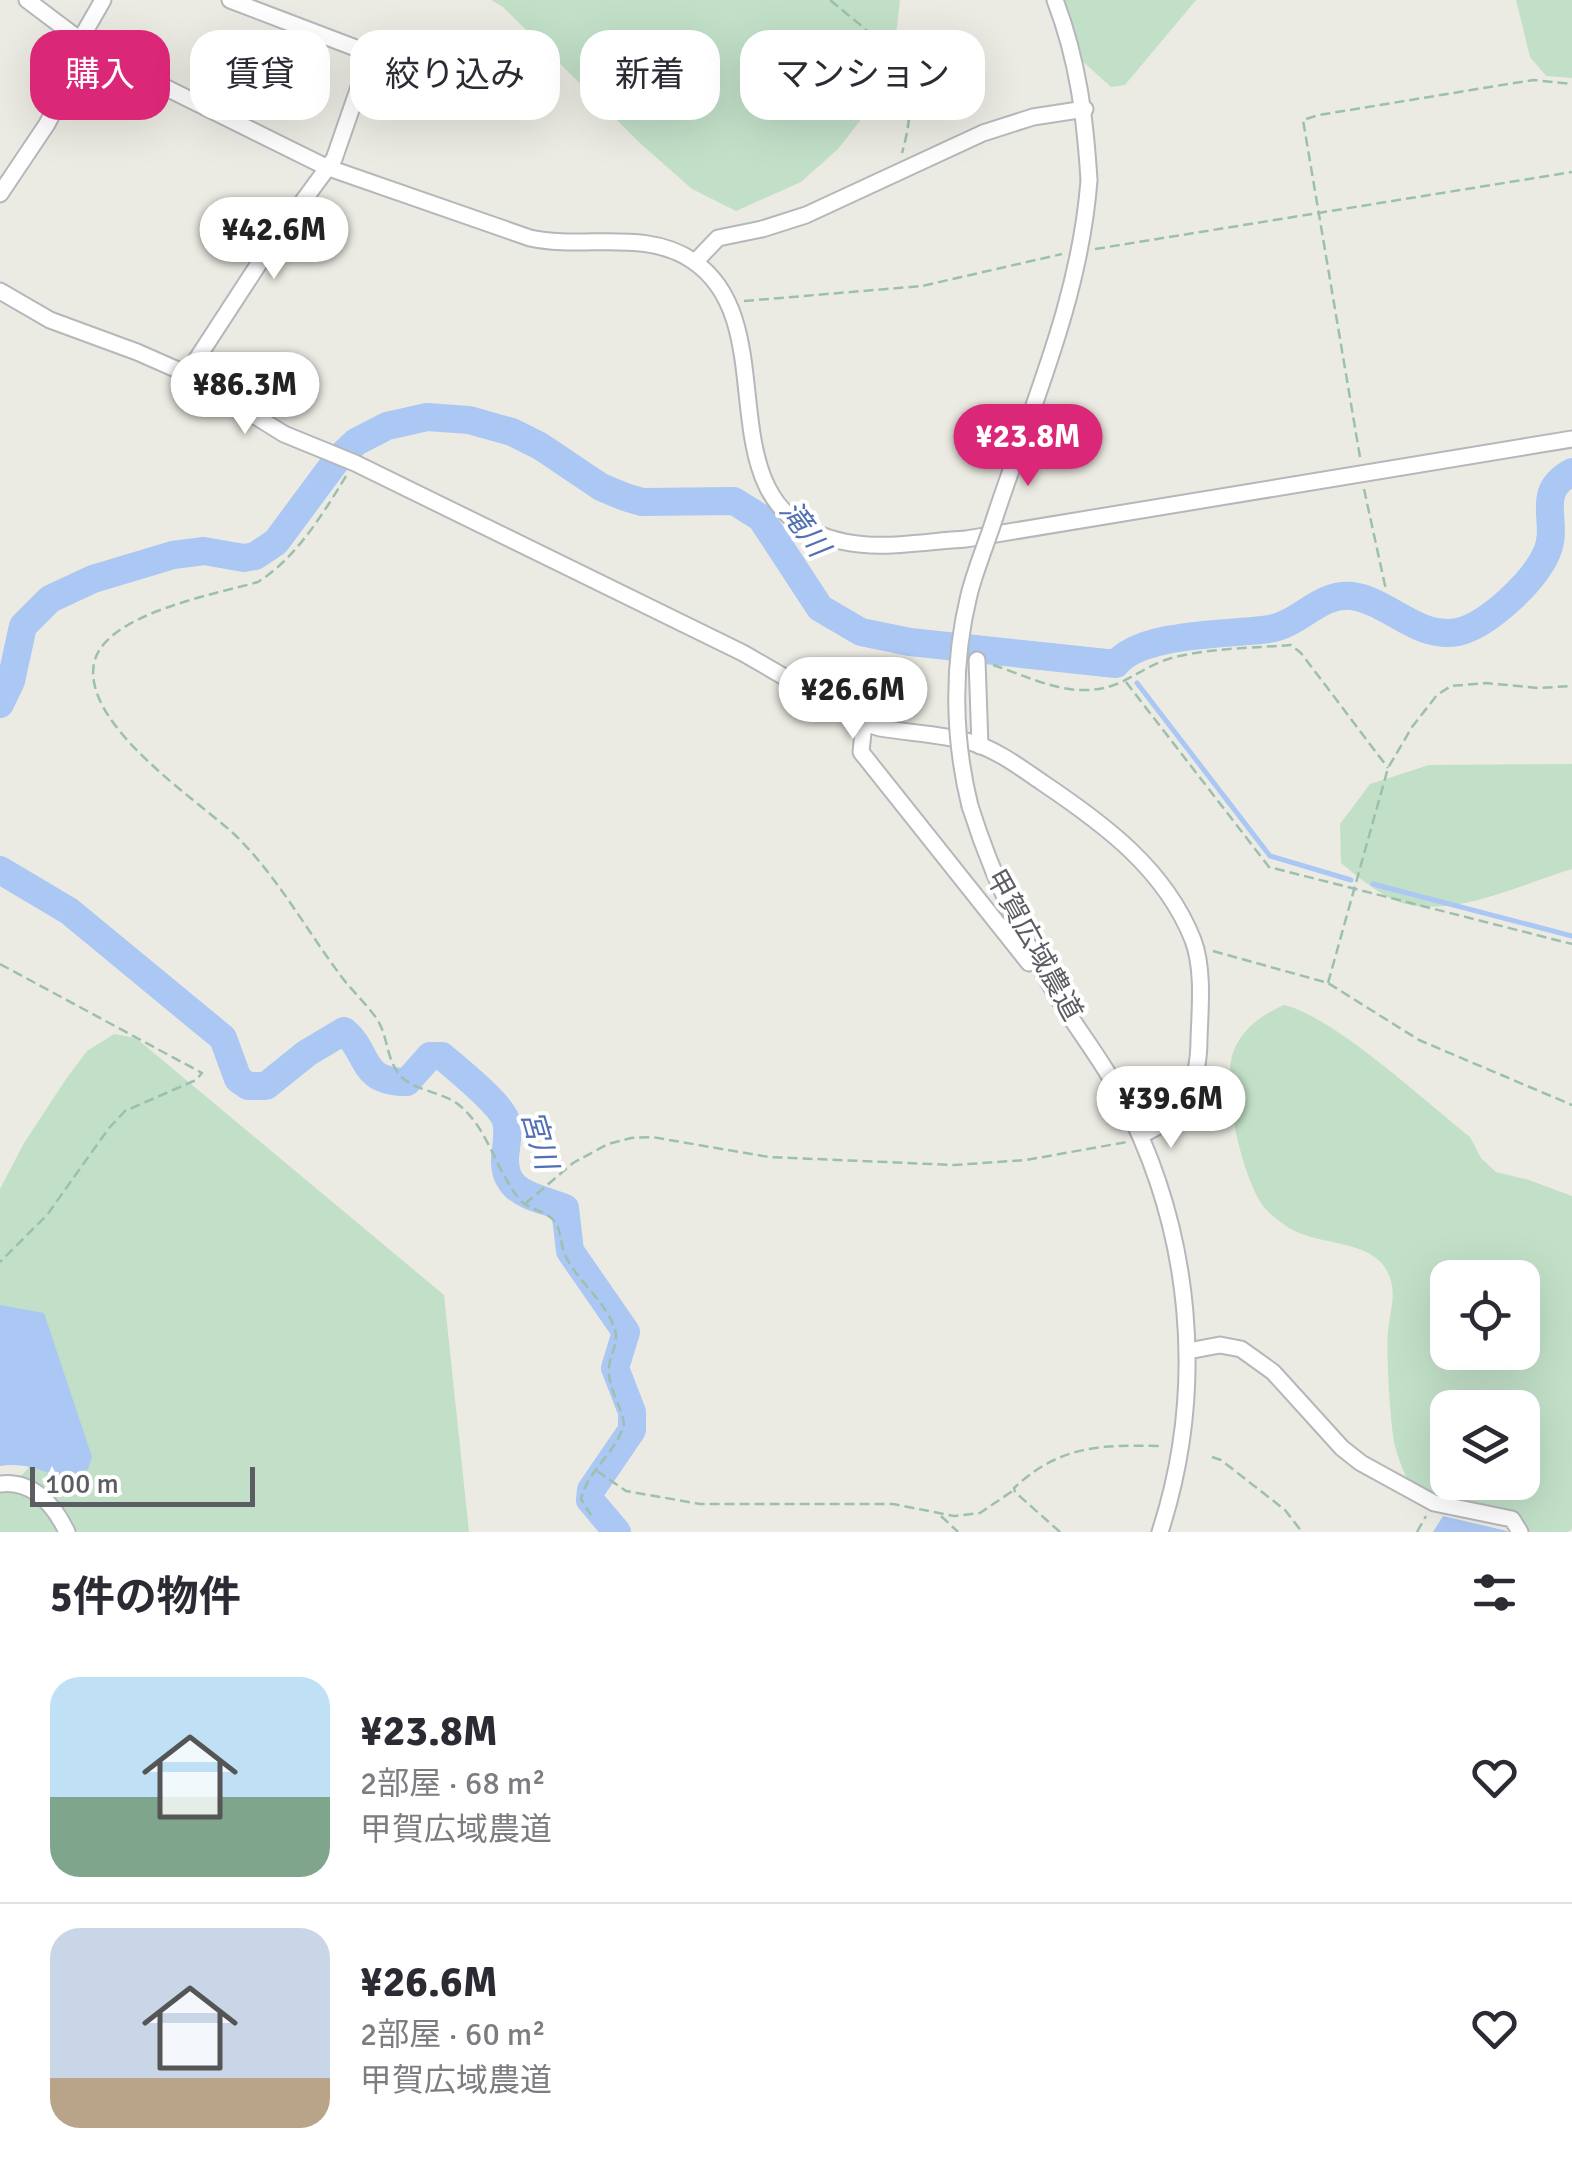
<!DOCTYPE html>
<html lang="ja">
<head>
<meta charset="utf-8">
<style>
  :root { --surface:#fff; --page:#f7f7f7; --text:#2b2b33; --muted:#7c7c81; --line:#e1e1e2; --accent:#db2777 }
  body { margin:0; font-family:Signika,"Noto Sans JP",sans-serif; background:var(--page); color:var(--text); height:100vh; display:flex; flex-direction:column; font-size:38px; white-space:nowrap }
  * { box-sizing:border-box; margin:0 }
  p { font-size:32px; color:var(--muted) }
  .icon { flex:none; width:55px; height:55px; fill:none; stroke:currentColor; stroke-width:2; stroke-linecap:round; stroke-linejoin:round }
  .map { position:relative; height:1532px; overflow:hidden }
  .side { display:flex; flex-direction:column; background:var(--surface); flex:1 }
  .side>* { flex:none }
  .banner { position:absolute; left:30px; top:30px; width:1000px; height:90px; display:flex; gap:20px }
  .fabs { position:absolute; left:1430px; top:1260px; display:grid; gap:20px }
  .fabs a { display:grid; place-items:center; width:110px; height:110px; border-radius:20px; background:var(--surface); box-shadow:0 10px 40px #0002; font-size:50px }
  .scale { position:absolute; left:30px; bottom:25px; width:225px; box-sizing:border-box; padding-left:10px; border:5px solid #5b5d62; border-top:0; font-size:28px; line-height:35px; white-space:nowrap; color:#5b5d62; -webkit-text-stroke:8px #fff; paint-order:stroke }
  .price { position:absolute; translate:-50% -85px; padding:0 22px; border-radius:35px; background:#fff; color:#222; font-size:32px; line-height:65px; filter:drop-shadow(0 2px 5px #0008) }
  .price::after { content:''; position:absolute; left:50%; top:60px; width:30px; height:22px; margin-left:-15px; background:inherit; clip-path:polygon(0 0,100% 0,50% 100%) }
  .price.on { background:var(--accent); color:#fff }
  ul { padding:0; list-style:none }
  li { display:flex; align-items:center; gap:30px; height:250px; padding:0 50px }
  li+li { border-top:2px solid var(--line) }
  li span { display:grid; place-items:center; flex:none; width:280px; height:200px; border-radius:30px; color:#555 }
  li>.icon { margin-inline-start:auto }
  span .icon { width:120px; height:120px; fill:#fffc; stroke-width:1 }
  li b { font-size:42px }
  h2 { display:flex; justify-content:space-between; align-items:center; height:120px; padding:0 50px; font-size:42px }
  .tag { padding:0 35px; border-radius:30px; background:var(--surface); box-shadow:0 10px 40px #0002; font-size:35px; line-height:90px }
  .tag.on { background:var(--accent); color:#fff }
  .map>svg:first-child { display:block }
  .green { fill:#c2e0c8; fill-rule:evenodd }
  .water { fill:#abc7f3 }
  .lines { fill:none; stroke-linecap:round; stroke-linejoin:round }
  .stream { stroke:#abc7f3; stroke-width:5 }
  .river { stroke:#abc7f3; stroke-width:28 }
  .minor-casing { stroke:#b5b7bb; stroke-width:19 }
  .path { stroke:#9cc0ad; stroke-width:2.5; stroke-dasharray:10 5; stroke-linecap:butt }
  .minor { stroke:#fff; stroke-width:15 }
  .minor-bridge-casing { stroke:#b5b7bb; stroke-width:19; stroke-linecap:butt }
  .minor-bridge { stroke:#fff; stroke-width:15 }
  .labels { text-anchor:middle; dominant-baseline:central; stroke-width:8; stroke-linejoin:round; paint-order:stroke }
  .street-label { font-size:28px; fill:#5b5d62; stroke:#fff }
  .water-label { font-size:30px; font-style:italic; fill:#5270b3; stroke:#fff }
</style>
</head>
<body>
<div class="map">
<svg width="1572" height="1532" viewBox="0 0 1572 1532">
  <rect width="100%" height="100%" fill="#ecebe3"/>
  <!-- green -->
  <g class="green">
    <polygon points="491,0 900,0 894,53 870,108 838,149 801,182 736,211 692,189 641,144 503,7"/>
    <polygon points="1063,0 1196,0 1125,85 1111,87 1068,48"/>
    <polygon points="1516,0 1572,0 1572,78 1546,76 1530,57"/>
    <path d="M1572 764V869C1524 883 1451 920 1399 902 1378 894 1358 877 1341 863L1340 824 1370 784 1429 765Z"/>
    <path d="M1284 1005C1333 1016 1427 1103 1470 1137L1481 1158 1496 1172 1529 1180 1572 1196V1529L1568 1532H1529L1514 1513 1436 1497 1408 1482C1403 1470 1398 1458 1395 1446 1390 1426 1386 1351 1388 1331 1390 1309 1398 1293 1387 1271 1370 1238 1316 1247 1286 1226 1279 1221 1268 1213 1263 1206 1242 1177 1220 1084 1234 1050 1243 1028 1263 1014 1284 1005ZM1448 1278H1522V1352H1448ZM1448 1408H1522V1482H1448Z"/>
    <polygon points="114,1034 136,1038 444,1295 469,1532 0,1532 0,1489 23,1474 33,1462 0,1349 0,1189 24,1143 66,1079 87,1051"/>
  </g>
  <!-- water -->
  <g class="water">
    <path d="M0 1305 44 1313 92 1457 88 1469 70 1486C49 1471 27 1462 0 1466Z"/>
    <polygon points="1443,1516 1507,1531 1507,1532 1433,1532"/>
  </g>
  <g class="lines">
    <!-- stream -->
    <g class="stream">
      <polyline points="1137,683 1270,856 1351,880"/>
      <polyline points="1373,884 1572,936"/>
    </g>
    <!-- river -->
    <g class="river">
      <path d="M0 704 11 681 23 626 50 599 93 579 173 555 204 551 244 558 255 556 276 542 336 461 356 442 387 426 427 417 469 420 512 432 540 446 601 487 625 497 642 502 734 501 761 518 820 608 861 632 910 642 1116 664C1141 632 1230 635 1269 629 1299 625 1320 592 1352 596 1389 601 1418 640 1458 632 1488 625 1535 581 1547 552 1560 521 1533 493 1572 472"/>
      <path d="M0 870 69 911 223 1038 238 1079 248 1086H266L307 1053 344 1031C370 1052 358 1082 407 1082L430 1056H442C458 1070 496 1100 505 1118 509 1128 507 1140 506 1149 498 1196 537 1196 565 1208L570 1251 626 1332 615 1368 632 1412V1430L591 1490 590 1500 617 1532"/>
    </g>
    <defs>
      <g id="minor">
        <path d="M27 0 100 55 326 167 530 238C583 250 645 228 693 261 791 327 695 513 845 542 883 550 927 541 966 539L1572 439"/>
        <path d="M1055 0C1078 60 1085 117 1089 180"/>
        <polyline points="80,40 103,0"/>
        <polyline points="0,194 47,124 87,47"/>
        <polyline points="695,262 718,238 762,229 806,215 983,133 1033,117 1085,109"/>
        <path d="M0 291 50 320 137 352 187 374 284 434 355 463 743 653 864 723 880 728C909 733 941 734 970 742 996 749 1021 768 1043 783 1104 824 1165 869 1193 940 1204 969 1200 1009 1199 1039 1199 1084 1184 1117 1141 1135"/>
        <polyline points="187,374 273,242 334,159 369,58 361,50 230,0"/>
        <polyline points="977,660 980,746"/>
        <polyline points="864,723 861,752 1029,963"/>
        <path d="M970 806C991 873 1019 933 1055 993 1076 1028 1102 1060 1121 1096 1192 1230 1207 1387 1160 1532"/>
        <polyline points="1188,1351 1220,1345 1241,1349 1273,1372 1342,1448 1361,1463 1434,1503 1512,1519 1520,1532"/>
        <path d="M0 1484C33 1480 54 1505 67 1532"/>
      </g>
    </defs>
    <!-- minor casing -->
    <use href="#minor" class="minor-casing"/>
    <!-- path -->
    <g class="path">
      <path d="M830 0C890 50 926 69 902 153"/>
      <polyline points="1095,249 1572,172"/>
      <polyline points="744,301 922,286 1062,254"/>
      <polyline points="1360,457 1303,120 1319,115 1514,83 1534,80 1572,84"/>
      <path d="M346 476C323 514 296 558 258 582 216 594 104 614 94 663 82 724 193 797 233 833 275 873 304 926 338 972 349 988 365 1002 377 1019 388 1036 386 1058 399 1074 412 1091 442 1091 459 1105 488 1128 496 1171 520 1200 530 1211 549 1210 557 1225 561 1234 561 1245 565 1255 577 1281 607 1302 615 1330 619 1342 610 1355 609 1367 607 1388 622 1405 624 1425 615 1454 588 1470 581 1499L591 1515"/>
      <polyline points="1364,489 1386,590"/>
      <path d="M993 665C1021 674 1053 690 1082 690 1124 691 1137 667 1175 657 1213 648 1253 648 1291 645L1301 653 1388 768"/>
      <polyline points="1126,682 1269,867 1572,944"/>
      <polyline points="1213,951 1328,983 1419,1040 1572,1105"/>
      <polyline points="0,964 202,1073 196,1080 125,1111 109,1128 47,1215 0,1262"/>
      <polyline points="1328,983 1388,768 1412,727 1437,695 1451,686 1486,683 1538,688 1572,686"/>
      <polyline points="525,1204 573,1163 608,1144 631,1138 652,1137 769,1157 954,1165 1026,1160 1127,1142"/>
      <polyline points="1212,1457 1221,1460 1285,1510 1302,1532"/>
      <polyline points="597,1471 626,1491 700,1504 893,1504 954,1516 980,1513 1014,1490"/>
      <polyline points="941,1516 958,1532"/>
      <path d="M1060 1532 1015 1492 1014 1488C1060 1445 1100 1445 1160 1446"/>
      <polyline points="1417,1532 1426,1516"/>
    </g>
    <!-- minor -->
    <use href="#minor" class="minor"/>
    <defs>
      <path id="minor-bridge" d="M970 806C953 738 952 664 969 595 975 571 985 547 993 523 1030 409 1080 301 1089 180"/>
    </defs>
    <!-- minor-bridge casing -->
    <use href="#minor-bridge" class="minor-bridge-casing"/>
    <!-- minor-bridge -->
    <use href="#minor-bridge" class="minor-bridge"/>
  </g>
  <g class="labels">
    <!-- street labels -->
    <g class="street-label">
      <text transform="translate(1034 945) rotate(61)">甲賀広域農道</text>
    </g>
    <!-- water labels -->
    <g class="water-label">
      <text transform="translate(804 529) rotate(54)">滝川</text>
      <text transform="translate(539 1140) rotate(74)">宮川</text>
    </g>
  </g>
</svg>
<div class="fabs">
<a><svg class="icon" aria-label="locate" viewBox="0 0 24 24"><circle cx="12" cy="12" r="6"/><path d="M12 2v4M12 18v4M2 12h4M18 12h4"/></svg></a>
<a><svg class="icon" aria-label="layers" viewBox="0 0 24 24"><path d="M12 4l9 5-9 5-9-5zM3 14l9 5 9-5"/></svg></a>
</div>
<div class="scale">100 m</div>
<b class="price" style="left:274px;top:282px">¥42.6M</b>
<b class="price" style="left:245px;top:437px">¥86.3M</b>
<b class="price on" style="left:1028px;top:489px">¥23.8M</b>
<b class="price" style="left:853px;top:742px">¥26.6M</b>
<b class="price" style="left:1171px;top:1151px">¥39.6M</b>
<div class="banner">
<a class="tag on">購入</a>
<a class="tag">賃貸</a>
<a class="tag">絞り込み</a>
<a class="tag">新着</a>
<a class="tag">マンション</a>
</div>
</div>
<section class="side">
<h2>5件の物件<svg class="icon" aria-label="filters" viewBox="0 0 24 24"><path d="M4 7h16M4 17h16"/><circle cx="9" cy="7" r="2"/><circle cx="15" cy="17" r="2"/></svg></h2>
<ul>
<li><span style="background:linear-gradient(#bfe0f5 60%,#7fa58c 0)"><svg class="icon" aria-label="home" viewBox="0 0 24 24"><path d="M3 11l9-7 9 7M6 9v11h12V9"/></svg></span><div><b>¥23.8M</b><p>2部屋 · 68 m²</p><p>甲賀広域農道</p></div><svg class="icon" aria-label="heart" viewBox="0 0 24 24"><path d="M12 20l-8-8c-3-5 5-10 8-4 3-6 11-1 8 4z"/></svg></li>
<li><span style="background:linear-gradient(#c9d6e8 75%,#b9a48a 0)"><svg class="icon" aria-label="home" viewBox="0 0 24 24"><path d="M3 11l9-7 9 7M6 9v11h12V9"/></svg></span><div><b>¥26.6M</b><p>2部屋 · 60 m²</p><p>甲賀広域農道</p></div><svg class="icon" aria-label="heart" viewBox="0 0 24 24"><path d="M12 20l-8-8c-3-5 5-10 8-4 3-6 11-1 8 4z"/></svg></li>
</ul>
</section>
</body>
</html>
